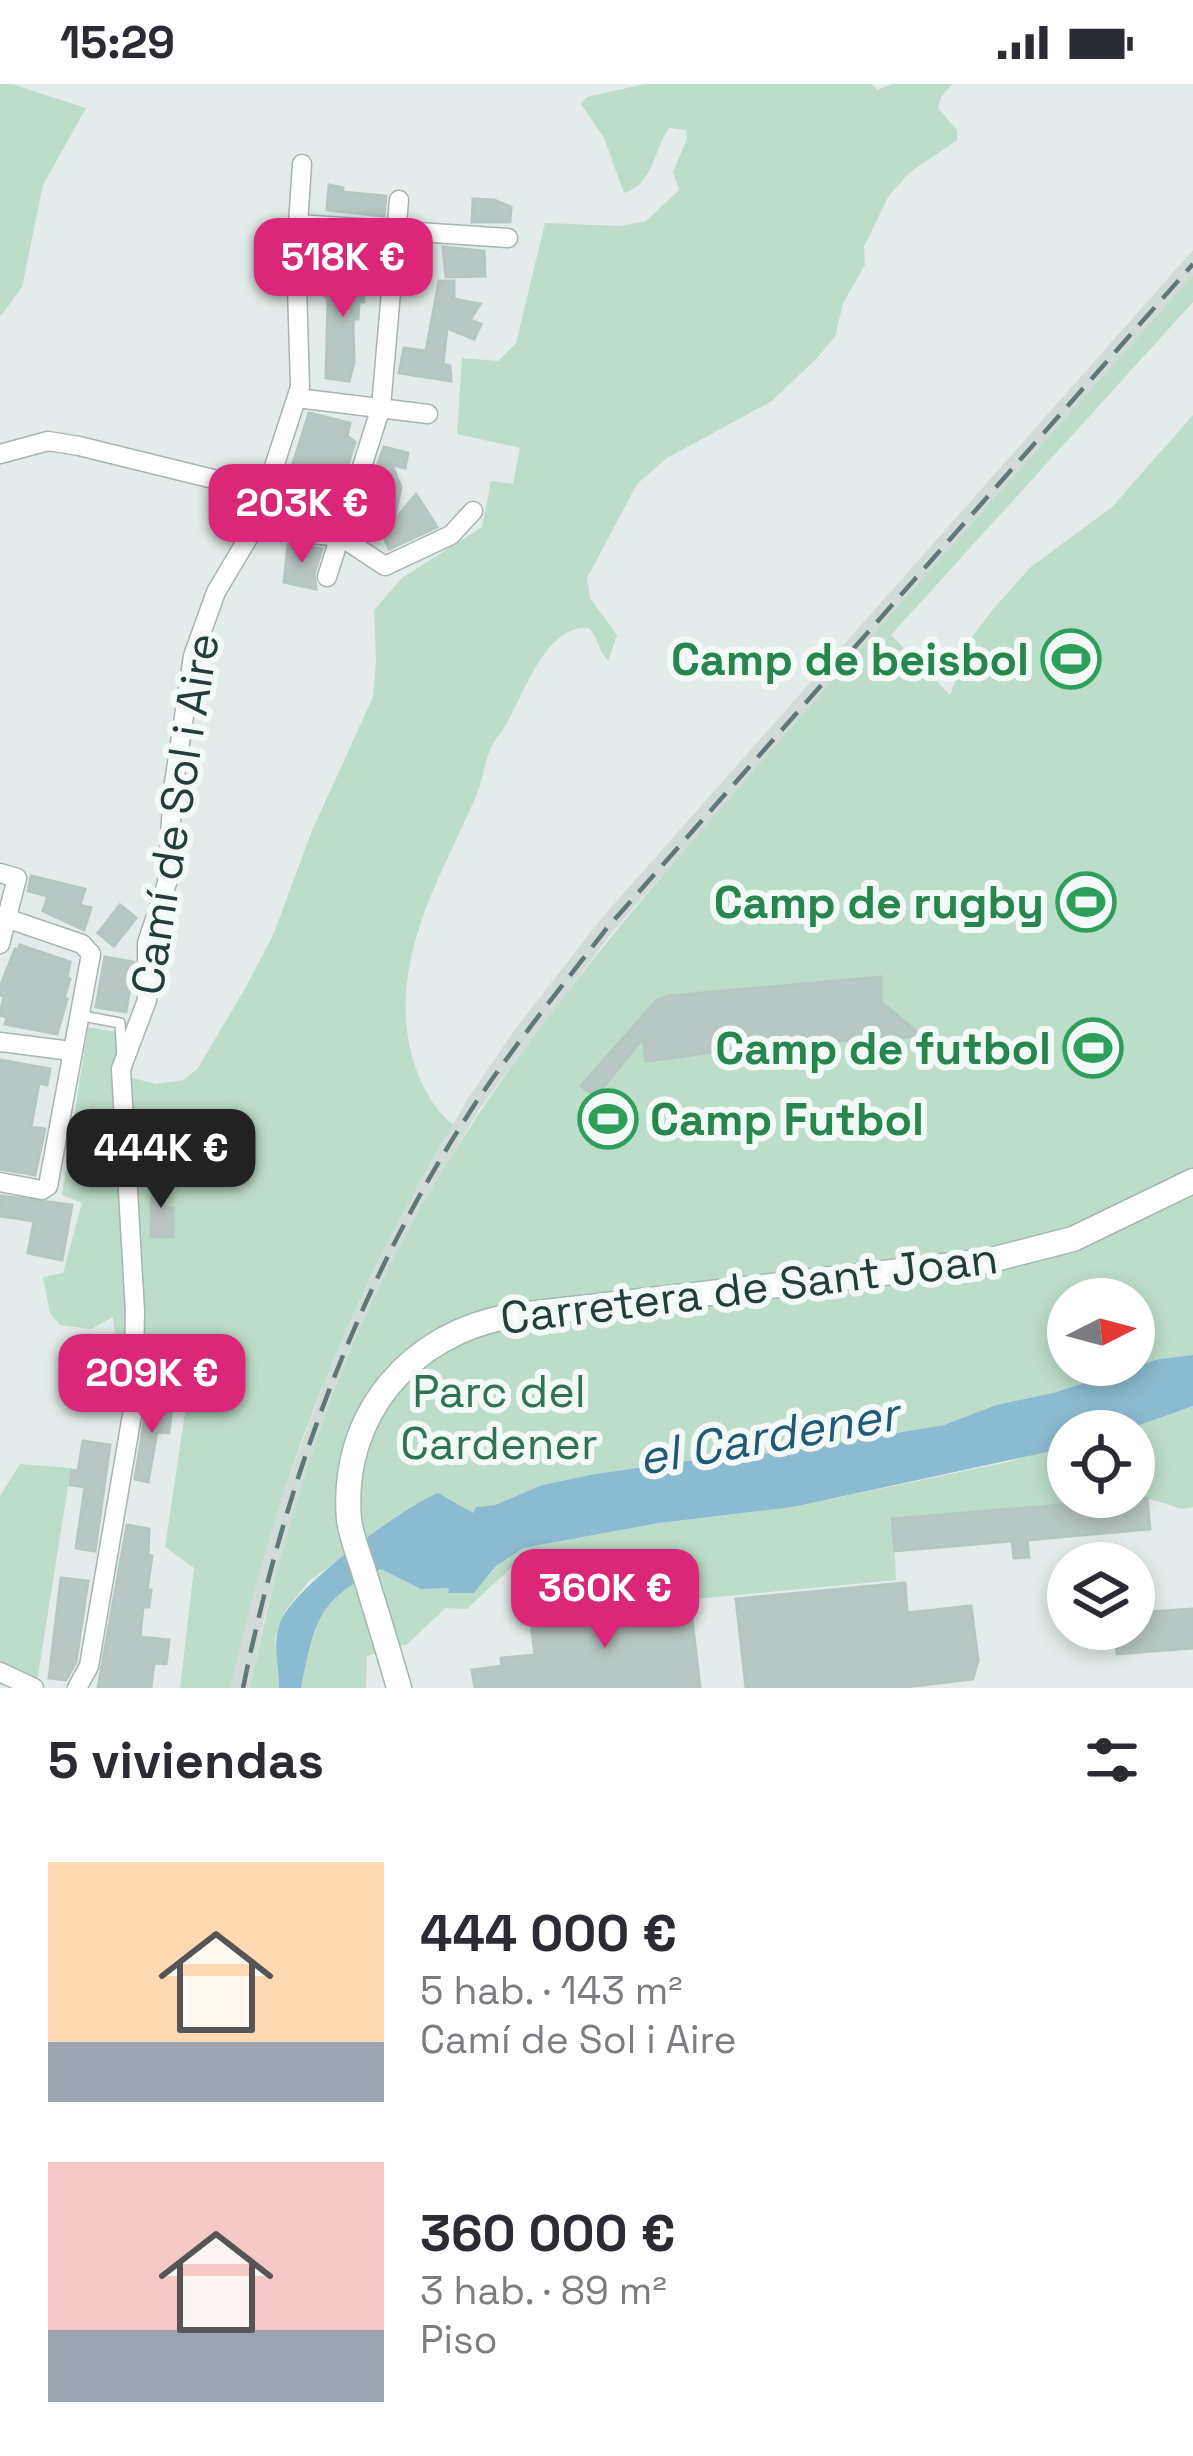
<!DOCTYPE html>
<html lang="es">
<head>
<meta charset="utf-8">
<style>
  :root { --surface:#fff; --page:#f2f2f3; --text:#2b2b33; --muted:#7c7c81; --accent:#db2777 }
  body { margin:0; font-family:"Space Grotesk",sans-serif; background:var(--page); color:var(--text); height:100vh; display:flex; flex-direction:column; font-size:45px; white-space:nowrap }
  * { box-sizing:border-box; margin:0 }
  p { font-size:39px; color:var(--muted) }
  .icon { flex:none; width:66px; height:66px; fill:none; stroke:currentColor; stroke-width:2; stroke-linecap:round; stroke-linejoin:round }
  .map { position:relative; height:1604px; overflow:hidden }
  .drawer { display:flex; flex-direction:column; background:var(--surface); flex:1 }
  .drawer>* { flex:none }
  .needle { width:78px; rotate:84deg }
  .fabs { position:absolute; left:1047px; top:1194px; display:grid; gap:24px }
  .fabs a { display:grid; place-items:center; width:108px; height:108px; border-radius:50%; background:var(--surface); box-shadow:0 6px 18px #0003; font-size:60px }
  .price { position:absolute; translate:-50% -102px; padding:0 27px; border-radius:24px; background:var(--accent); color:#fff; font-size:39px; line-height:78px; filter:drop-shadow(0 3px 6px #0008) }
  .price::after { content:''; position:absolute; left:50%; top:72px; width:36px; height:27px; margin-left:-18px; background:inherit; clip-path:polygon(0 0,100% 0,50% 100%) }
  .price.active { background:#222; color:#fff }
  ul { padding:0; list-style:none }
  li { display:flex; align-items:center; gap:36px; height:300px; padding:0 48px }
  li span { display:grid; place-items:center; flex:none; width:336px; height:240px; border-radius:0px; color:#555 }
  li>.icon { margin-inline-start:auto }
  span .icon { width:144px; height:144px; fill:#fffc; stroke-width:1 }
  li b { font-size:51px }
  h2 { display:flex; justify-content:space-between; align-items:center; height:144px; padding:0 48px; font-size:51px }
  .status { display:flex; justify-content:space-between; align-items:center; height:84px; padding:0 60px; background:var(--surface); direction:ltr }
  .status svg { height:33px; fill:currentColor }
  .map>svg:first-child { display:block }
  .built { fill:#d1dcd9 }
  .green { fill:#bcddca; fill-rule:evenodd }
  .water { fill:#8cbad0 }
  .building { fill:#b8c7c3; stroke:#b5c6c2; stroke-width:3 }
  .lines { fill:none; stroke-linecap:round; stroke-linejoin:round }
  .lane-casing { stroke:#a6b4b2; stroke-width:12 }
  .street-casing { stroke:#a6b4b2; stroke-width:21 }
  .secondary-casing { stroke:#a1b8b3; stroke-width:27 }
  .lane { stroke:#fff; stroke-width:9 }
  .street { stroke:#fff; stroke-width:18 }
  .secondary { stroke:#fff; stroke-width:24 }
  .rail { stroke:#5d7876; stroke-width:4.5; stroke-dasharray:24 12; stroke-linecap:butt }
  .labels { text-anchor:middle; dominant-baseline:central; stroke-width:12; stroke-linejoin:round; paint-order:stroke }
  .leisure-label { font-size:45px; font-weight:bold; fill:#27864d; stroke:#f3f9f7; text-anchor:end }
  .street-label { font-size:45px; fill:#233d3a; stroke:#f3f9f7 }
  .park-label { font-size:45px; fill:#2e7354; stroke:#f3f9f7 }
  .water-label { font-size:48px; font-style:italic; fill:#1e5a77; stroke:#f3f9f7 }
</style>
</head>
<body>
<div class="status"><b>15:29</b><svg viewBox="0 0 49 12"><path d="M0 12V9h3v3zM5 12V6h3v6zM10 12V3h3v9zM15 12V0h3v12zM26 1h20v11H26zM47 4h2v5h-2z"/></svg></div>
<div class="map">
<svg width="1193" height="1604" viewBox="0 0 1193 1604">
  <rect width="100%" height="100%" fill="#e3ecea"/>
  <!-- built -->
  <polygon class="built" points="1193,166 1193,191 613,847 480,1024 409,1145 348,1277 316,1359 292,1436 264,1534 250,1604 231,1604 246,1532 276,1429 335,1270 398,1137 467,1016 513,948 600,836"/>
  <!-- green -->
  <g class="green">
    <polygon points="0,0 12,0 86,24 43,101 22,203 0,233"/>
    <path d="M645 0H872L877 6 892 0H953L941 13 938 24 957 46V56L909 89 888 113 864 163 865 181 843 219 835 253 817 274 772 317 667 374 637 400 587 494 590 514 617 551 608 577C598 567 599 554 589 544 548 540 525 606 509 635 504 646 494 655 490 666 484 680 483 696 477 710 450 773 416 828 407 898 401 948 414 1008 453 1041 348 1215 273 1405 231 1604H180L194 1484 165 1463 186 1322 135 1315 119 1288 113 1233 91 1245 60 1241 50 1229 43 1193 63 1189 82 1119 62 1111 88 943 126 950 135 963 129 993 156 1000 184 996 198 984 247 901 274 849 311 749 373 613 376 575 374 526 402 494 482 443 491 397 513 400 520 364 457 350 462 274 498 277 516 259 545 139 621 142 646 137 679 106 673 88 687 55 686 46 669 44C653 66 654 100 624 109L604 54 581 20 587 13Z"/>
    <path d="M1193 191V218L891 551 950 611 972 553 994 524 1031 483 1112 423 1193 331V1271L1159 1275 1053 1309 996 1321 944 1341 776 1369 728 1371 595 1390 542 1401 495 1421 476 1423 474 1430 463 1425 372 1453 310 1496 285 1527 275 1554 279 1604H250C282 1446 332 1285 410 1143 509 963 643 813 777 660 915 503 1054 347 1193 191ZM1068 1215H1134V1281H1068Z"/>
    <path d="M1193 1322V1423L1182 1425 1147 1414 893 1435 896 1496 530 1531 512 1483 467 1525 446 1524 407 1560 367 1572 366 1604H301C315 1538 316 1516 381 1485L421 1505 450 1504 474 1509 495 1483 523 1464 659 1439 793 1423 1008 1378 1068 1359V1413H1134V1347H1123Z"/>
    <polygon points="20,1380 71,1384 36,1604 0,1601 0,1412"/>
  </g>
  <!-- water -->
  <path class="water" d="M1193 1271V1322L1123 1347H1068V1359L1047 1368 793 1423 659 1439 523 1464 495 1483 474 1509H448L449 1504 421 1505 381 1485C316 1516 315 1538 301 1604H279C279 1582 272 1560 280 1539 293 1503 402 1424 438 1409L473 1429 476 1423 495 1421 542 1401 595 1390 728 1371 776 1369 944 1341 996 1321 1053 1309 1159 1275Z"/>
  <!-- building -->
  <g class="building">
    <polygon points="329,101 343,104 342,108 386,112 384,132 327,126"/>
    <polygon points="473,115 494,116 511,123 510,138 472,138"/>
    <polygon points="443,163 484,167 485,192 446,193"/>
    <polygon points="349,177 362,178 364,218 359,218 358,235 353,235 354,279 349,297 326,294 328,215 323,210 323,193 347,195"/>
    <polygon points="439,197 454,197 454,215 480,220 470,236 481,240 474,255 447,244 443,280 450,282 451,297 399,289 404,264 426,267"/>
    <polygon points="309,329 350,339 347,352 355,358 330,438 302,435 279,424"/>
    <polygon points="384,363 408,369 405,384 392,381 401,403 394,437 416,410 437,443 389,465 383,451 386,447 367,410"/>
    <polygon points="288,461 322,465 314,490 316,505 284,498"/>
    <polygon points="31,792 85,805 80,821 91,824 84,846 43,827 48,812 28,807"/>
    <polygon points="120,821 136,834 114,862 98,849"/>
    <polygon points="20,861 70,878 67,893 70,895 64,914 67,915 57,950 5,940 7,933 0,931 4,912 0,911 0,903 15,865 18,866"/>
    <polygon points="105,873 134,878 126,928 96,923"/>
    <polygon points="881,893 881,918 922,952 767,961 646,977 643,954 596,1012 581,1002 657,916 669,912"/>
    <polygon points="0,976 50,985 47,1001 39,999 31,1043 45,1045 35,1091 0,1085"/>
    <polygon points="152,1093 164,1093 164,1124 173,1124 173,1153 151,1153"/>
    <polygon points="1,1112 72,1121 62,1176 28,1169 34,1137 0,1132"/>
    <polygon points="147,1318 172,1321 169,1349 157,1348 148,1398 135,1395"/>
    <polygon points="83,1357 110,1361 95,1467 76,1464 85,1403 70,1401 72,1386 78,1387"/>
    <polygon points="1147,1414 1150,1445 1027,1456 1029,1473 1014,1474 1012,1457 895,1467 892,1435"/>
    <polygon points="127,1441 149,1445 148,1471 152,1472 147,1506 151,1506 149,1523 143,1523 140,1553 169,1556 166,1580 154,1579 151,1604 98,1604"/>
    <polygon points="61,1494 88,1497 76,1578 66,1596 49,1594"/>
    <polygon points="905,1499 907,1529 971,1522 978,1576 973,1595 898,1604 746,1604 736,1515"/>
    <polygon points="690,1517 700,1604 475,1604 472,1586 502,1582 501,1574 535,1571 530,1531"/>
    <polygon points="1193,1525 1193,1564 1117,1570 1115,1545 1134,1545 1134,1529"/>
  </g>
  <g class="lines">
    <defs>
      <polyline id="lane" points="78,931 120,939 122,975"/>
      <g id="street">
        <polyline points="298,140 508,154"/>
        <polyline points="297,314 428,330"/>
        <polyline points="0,370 48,357 79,362 266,408"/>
        <polyline points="254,444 341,453 385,482 451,451 473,427"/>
        <polyline points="327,493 381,323 399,116"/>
        <polyline points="0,789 17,794 0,860"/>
        <polyline points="0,832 82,860 91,870 48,1102 42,1106 0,1098"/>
        <polyline points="0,958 71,967"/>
        <polyline points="0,1588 34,1604"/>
        <polyline points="77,1604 89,1582 133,1325 135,1228 121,985 147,916 147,859 167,799 173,706 193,572 216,508 254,444 300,303 296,170 302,80"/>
      </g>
      <path id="secondary" d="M399 1604C388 1565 376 1527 364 1488 359 1471 351 1453 349 1435 340 1331 411 1249 511 1232L987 1177 1073 1155 1193 1097"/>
    </defs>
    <!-- lane casing -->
    <use href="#lane" class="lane-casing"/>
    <!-- street casing -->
    <use href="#street" class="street-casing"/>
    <!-- secondary casing -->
    <use href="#secondary" class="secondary-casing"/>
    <!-- lane -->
    <use href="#lane" class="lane"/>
    <!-- street -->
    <use href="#street" class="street"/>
    <!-- secondary -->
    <use href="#secondary" class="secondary"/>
    <!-- rail -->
    <path class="rail" d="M243 1604C285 1398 359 1196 475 1020 516 959 562 902 607 844L1193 180"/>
  </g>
  <!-- icons -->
  <defs>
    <symbol id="stadium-ring" viewBox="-11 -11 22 22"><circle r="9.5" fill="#f3f9f7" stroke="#2e9e5b" stroke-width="1.5"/><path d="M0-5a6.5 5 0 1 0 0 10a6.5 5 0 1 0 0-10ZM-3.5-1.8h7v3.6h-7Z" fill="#2e9e5b"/></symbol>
  </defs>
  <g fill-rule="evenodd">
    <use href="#stadium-ring" x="1038" y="542" width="66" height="66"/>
    <use href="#stadium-ring" x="1053" y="785" width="66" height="66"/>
    <use href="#stadium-ring" x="1060" y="931" width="66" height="66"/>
    <use href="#stadium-ring" x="575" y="1002" width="66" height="66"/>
  </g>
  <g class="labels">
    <!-- leisure labels -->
    <g class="leisure-label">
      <text x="1029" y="575">Camp de beisbol</text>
      <text x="1044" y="818">Camp de rugby</text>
      <text x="1051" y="964">Camp de futbol</text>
      <text x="650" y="1035" text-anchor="start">Camp Futbol</text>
    </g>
    <!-- street labels -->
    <g class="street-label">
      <text transform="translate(175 730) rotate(-81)">Camí de Sol i Aire</text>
      <text transform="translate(749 1204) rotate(-7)">Carretera de Sant Joan</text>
    </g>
    <!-- park labels -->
    <g class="park-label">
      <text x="499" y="1307">Parc del<tspan x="499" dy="52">Cardener</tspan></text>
    </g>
    <!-- water labels -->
    <g class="water-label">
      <text transform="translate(768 1352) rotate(-10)">el Cardener</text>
    </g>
  </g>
</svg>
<div class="fabs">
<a><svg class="needle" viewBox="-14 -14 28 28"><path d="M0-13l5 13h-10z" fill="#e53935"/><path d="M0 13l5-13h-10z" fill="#7c7c81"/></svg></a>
<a><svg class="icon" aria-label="locate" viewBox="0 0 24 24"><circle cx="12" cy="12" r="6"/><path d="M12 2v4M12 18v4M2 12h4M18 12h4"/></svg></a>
<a><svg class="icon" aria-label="layers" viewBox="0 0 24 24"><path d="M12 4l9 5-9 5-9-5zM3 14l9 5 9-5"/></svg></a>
</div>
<b class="price" style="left:343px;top:236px">518K €</b>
<b class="price" style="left:302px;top:482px">203K €</b>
<b class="price active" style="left:161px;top:1127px">444K €</b>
<b class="price" style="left:152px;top:1352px">209K €</b>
<b class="price" style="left:605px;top:1567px">360K €</b>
</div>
<section class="drawer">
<h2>5 viviendas<svg class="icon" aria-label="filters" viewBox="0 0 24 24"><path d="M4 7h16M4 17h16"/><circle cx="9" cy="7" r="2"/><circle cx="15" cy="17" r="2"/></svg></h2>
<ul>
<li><span style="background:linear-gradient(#ffd9b3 75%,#9aa5b1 0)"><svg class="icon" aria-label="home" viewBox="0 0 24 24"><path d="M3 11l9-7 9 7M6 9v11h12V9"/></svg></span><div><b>444 000 €</b><p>5 hab. · 143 m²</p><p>Camí de Sol i Aire</p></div></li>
<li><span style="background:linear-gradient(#f6c9c9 70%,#9aa5b1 0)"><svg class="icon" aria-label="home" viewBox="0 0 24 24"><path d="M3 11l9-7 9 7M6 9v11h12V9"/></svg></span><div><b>360 000 €</b><p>3 hab. · 89 m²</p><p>Piso</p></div></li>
</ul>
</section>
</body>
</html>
